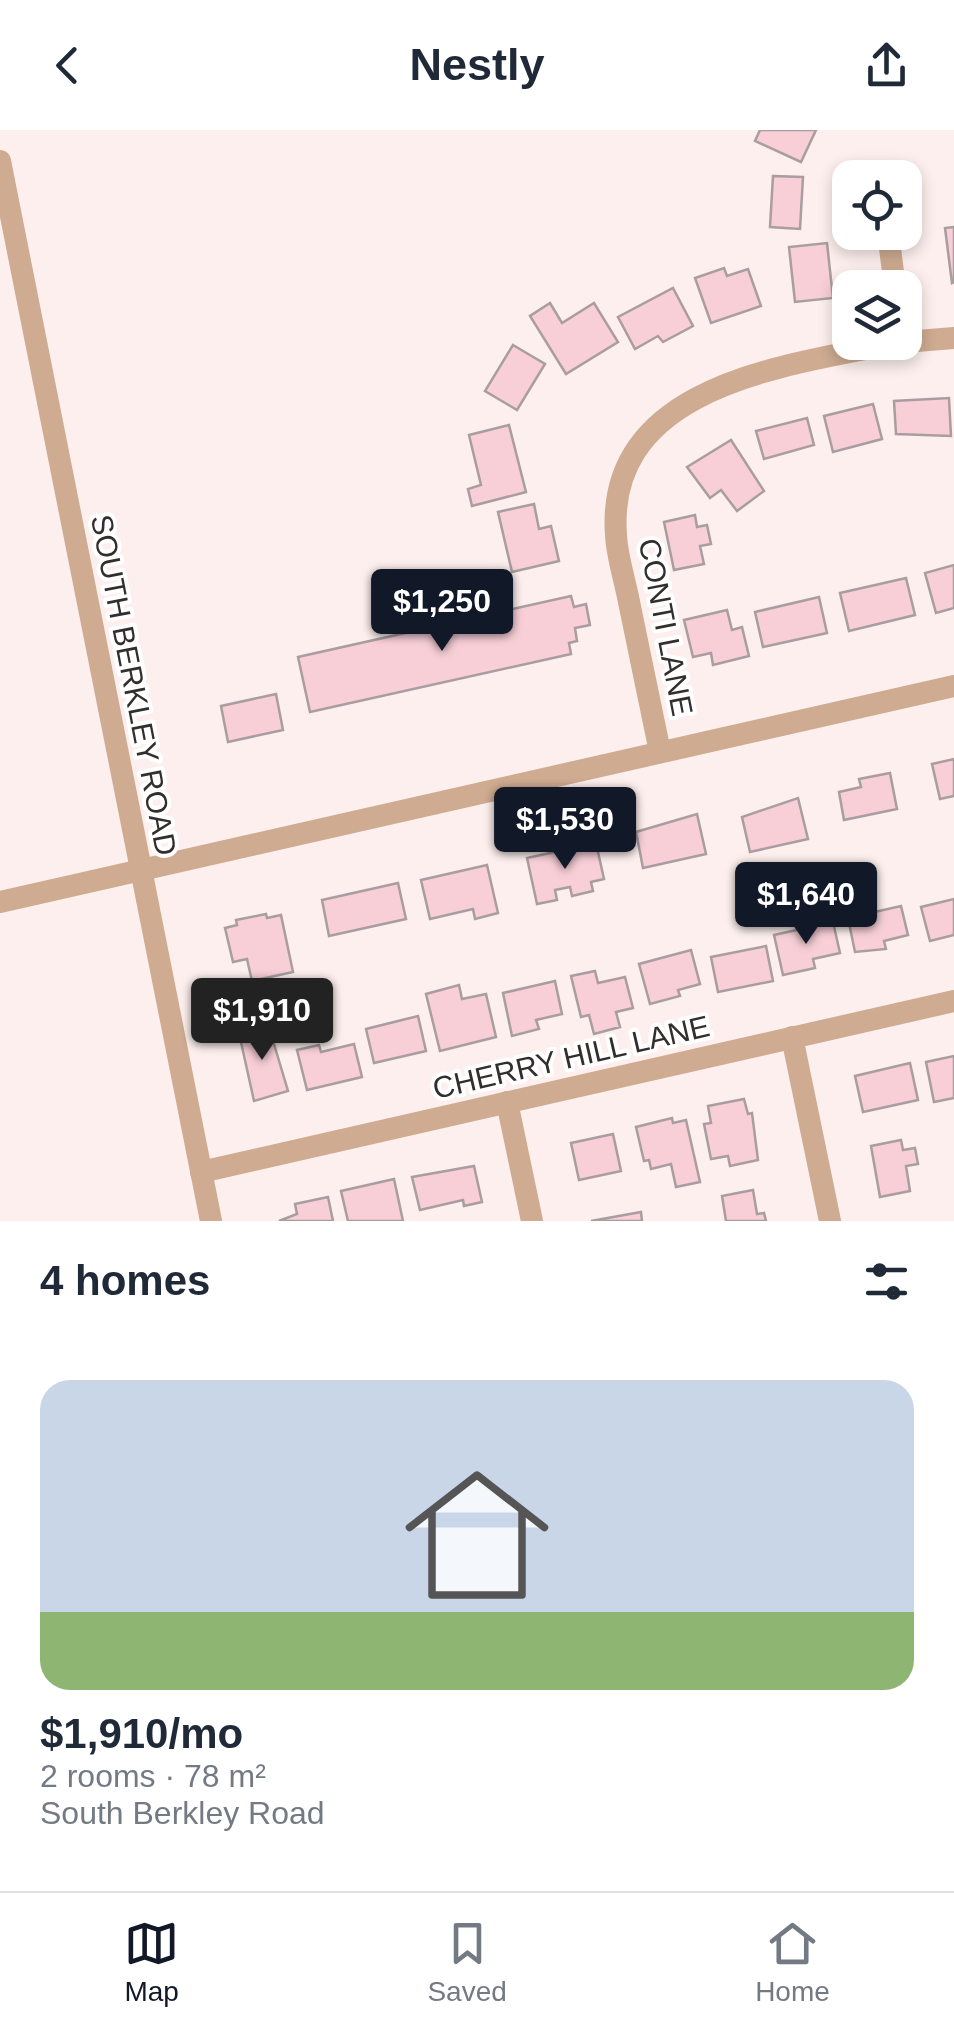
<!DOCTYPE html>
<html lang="en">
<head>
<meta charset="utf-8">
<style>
  :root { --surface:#fff; --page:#f2f2f3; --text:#1f2937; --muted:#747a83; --line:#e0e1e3; --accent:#111827 }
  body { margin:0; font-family:Helvetica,sans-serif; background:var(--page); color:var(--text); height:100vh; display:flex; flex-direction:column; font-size:38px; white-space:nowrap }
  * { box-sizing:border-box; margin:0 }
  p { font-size:32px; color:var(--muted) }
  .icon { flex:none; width:55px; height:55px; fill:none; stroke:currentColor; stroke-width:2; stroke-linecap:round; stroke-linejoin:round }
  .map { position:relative; height:1091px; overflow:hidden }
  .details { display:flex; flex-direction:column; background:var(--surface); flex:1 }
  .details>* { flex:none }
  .buttons { position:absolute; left:832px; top:30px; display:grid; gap:20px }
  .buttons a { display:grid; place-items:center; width:90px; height:90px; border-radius:20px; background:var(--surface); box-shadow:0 5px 15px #0003; font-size:50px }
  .price { position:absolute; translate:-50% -85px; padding:0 22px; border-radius:10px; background:var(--accent); color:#fff; font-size:32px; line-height:65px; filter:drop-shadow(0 2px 5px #0008) }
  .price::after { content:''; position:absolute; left:50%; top:60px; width:30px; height:22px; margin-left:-15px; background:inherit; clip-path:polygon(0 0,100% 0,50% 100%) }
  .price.on { background:#222; color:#fff }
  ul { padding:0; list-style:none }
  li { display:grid; align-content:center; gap:20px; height:530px; padding:0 40px }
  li+li { border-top:2px solid var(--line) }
  li span { display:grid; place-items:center; height:310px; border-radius:30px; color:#555 }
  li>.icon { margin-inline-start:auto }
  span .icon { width:180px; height:180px; fill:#fffc; stroke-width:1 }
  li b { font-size:42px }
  h2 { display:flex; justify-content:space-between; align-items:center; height:120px; padding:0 40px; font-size:42px }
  header { display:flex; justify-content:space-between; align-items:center; height:130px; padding:0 40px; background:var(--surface); font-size:45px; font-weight:700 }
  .dock { display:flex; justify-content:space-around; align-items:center; height:140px; border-top:2px solid var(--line); background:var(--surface); font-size:28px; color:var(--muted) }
  .dock a { display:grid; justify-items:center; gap:5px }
  .dock .on { color:var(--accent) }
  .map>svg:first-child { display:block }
  .building { fill:#f8cfd7; stroke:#a99d9f; stroke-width:2.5 }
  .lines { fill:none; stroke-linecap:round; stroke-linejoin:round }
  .minor { stroke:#ceab91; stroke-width:22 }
  .labels { text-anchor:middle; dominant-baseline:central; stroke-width:8; stroke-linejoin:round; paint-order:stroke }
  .street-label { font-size:30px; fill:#322e2d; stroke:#fff }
</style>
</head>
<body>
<header><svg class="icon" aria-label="back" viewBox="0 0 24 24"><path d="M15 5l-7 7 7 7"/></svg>Nestly<svg class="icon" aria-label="share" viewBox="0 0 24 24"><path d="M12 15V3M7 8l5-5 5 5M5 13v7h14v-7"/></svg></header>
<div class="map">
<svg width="954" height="1091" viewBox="0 0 954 1091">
  <rect width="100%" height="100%" fill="#fcefed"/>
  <!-- building -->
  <g class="building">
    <polygon points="760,0 816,0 801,32 755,11"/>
    <polygon points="773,46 803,47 800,99 770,97"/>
    <polygon points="954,97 954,152 952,153 945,98"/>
    <polygon points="827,113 833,168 795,172 789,117"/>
    <polygon points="724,138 727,146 748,139 761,176 711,193 695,148"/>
    <polygon points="673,158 693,196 663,212 658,206 635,219 618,187"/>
    <polygon points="550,173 562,193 594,173 618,212 566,244 530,186"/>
    <polygon points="513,215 545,234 517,280 485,261"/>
    <polygon points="949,268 951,306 896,304 894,271"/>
    <polygon points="873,274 882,309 833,322 824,286"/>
    <polygon points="807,288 814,315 764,329 756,301"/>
    <polygon points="509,295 526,362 472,376 468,359 481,355 469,305"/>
    <polygon points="731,310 764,361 737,381 721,360 710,368 687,337"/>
    <polygon points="534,374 539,399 551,396 559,431 512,442 498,382"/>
    <polygon points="695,385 697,397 707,395 711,414 700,416 704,434 674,440 664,392"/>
    <polygon points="954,435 954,478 936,483 925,443"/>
    <polygon points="906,448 915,485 849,501 840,463"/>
    <polygon points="571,466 574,477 586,474 590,495 575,498 577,511 569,513 571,524 310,582 298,527"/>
    <polygon points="819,467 827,503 763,517 755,482"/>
    <polygon points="727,480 732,500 742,497 749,526 713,535 711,523 693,527 684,490"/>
    <polygon points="276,564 283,600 228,612 221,576"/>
    <polygon points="954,629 954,666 940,669 932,634"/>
    <polygon points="890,643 897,679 844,690 839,662 861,657 859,649"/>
    <polygon points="798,668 808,709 750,722 742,687"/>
    <polygon points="697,684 706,724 643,738 636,702"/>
    <polygon points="596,713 604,749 591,752 593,761 572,766 570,757 555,760 557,770 537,774 527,728"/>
    <polygon points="487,735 498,783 475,789 473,779 430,789 421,750"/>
    <polygon points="398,753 406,789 329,806 322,770"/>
    <polygon points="954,769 954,805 930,811 921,777"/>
    <polygon points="901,776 908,805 884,811 886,819 855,822 848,788"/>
    <polygon points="266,784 267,788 281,785 293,842 252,851 247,829 233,832 225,798 237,795 236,790"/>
    <polygon points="833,792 840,823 813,829 815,838 783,845 774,805"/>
    <polygon points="766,816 773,851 718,862 711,827"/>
    <polygon points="691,820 700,854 678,860 680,866 650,874 639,834"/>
    <polygon points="595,841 598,853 625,847 633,878 616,882 620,897 594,904 589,885 581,887 571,846"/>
    <polygon points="555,851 562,884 536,890 539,899 512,906 503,863"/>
    <polygon points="459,855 462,869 486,864 496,907 440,921 426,864"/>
    <polygon points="418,886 426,921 374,933 366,899"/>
    <polygon points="268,894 288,961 254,971 239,903"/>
    <polygon points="354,914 362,947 307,960 297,920 319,915 321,922"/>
    <polygon points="954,926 954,968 934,972 926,932"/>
    <polygon points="910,933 918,970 863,982 855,946"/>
    <polygon points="744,969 748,984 752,983 758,1030 730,1036 728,1026 711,1029 704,994 711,993 708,976"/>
    <polygon points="672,988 673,993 686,990 700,1052 676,1057 671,1034 651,1039 649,1030 644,1031 636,997"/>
    <polygon points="613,1004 621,1041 579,1050 571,1013"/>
    <polygon points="901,1010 903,1020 915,1018 918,1034 906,1036 910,1061 880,1067 871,1016"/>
    <polygon points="474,1036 482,1072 464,1076 463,1070 420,1080 412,1047"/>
    <polygon points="394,1049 403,1091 348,1091 341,1061"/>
    <polygon points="753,1060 757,1084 764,1083 766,1091 726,1091 722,1066"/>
    <polygon points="328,1067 333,1091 279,1091 297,1084 295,1074"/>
    <polygon points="641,1082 642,1091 591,1091"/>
  </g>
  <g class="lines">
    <!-- minor -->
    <g class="minor">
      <polyline points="0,31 211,1091"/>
      <polyline points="888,102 895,158"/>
      <polyline points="905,212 954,208"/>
      <path d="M660 622C650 572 639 522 629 472 625 450 617 427 616 405 605 253 791 235 901 212"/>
      <polyline points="0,772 954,556"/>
      <polyline points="792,907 830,1091"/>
      <polyline points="507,972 532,1091"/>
      <polyline points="201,1042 954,871"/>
    </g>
  </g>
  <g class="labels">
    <!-- street labels -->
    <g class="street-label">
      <text transform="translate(666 497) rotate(79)">CONTI LANE</text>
      <text transform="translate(134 555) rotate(79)">SOUTH BERKLEY ROAD</text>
      <text transform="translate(571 927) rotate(-13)">CHERRY HILL LANE</text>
    </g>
  </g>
</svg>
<div class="buttons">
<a><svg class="icon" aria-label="locate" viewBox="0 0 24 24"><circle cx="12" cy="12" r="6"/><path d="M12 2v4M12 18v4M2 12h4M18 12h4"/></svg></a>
<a><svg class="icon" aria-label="layers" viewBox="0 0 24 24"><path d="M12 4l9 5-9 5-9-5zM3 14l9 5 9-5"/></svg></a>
</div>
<b class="price" style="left:442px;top:524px">$1,250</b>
<b class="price" style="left:565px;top:742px">$1,530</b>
<b class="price" style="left:806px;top:817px">$1,640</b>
<b class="price on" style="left:262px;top:933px">$1,910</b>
</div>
<section class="details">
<h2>4 homes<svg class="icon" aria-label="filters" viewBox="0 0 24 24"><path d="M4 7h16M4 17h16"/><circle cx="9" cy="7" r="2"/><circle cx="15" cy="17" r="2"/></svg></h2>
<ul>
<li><span style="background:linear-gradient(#c9d6e8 75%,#8fb573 0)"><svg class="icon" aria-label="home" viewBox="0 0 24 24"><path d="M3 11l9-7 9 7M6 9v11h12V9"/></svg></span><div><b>$1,910/mo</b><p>2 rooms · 78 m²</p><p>South Berkley Road</p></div></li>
</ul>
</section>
<nav class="dock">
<a class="on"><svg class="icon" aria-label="map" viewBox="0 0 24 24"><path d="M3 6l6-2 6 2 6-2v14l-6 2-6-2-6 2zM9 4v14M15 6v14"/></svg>Map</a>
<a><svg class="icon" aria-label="saved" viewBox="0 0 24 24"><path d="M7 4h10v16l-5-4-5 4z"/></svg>Saved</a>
<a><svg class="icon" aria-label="home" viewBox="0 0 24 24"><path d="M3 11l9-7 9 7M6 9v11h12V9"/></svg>Home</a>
</nav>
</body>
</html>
